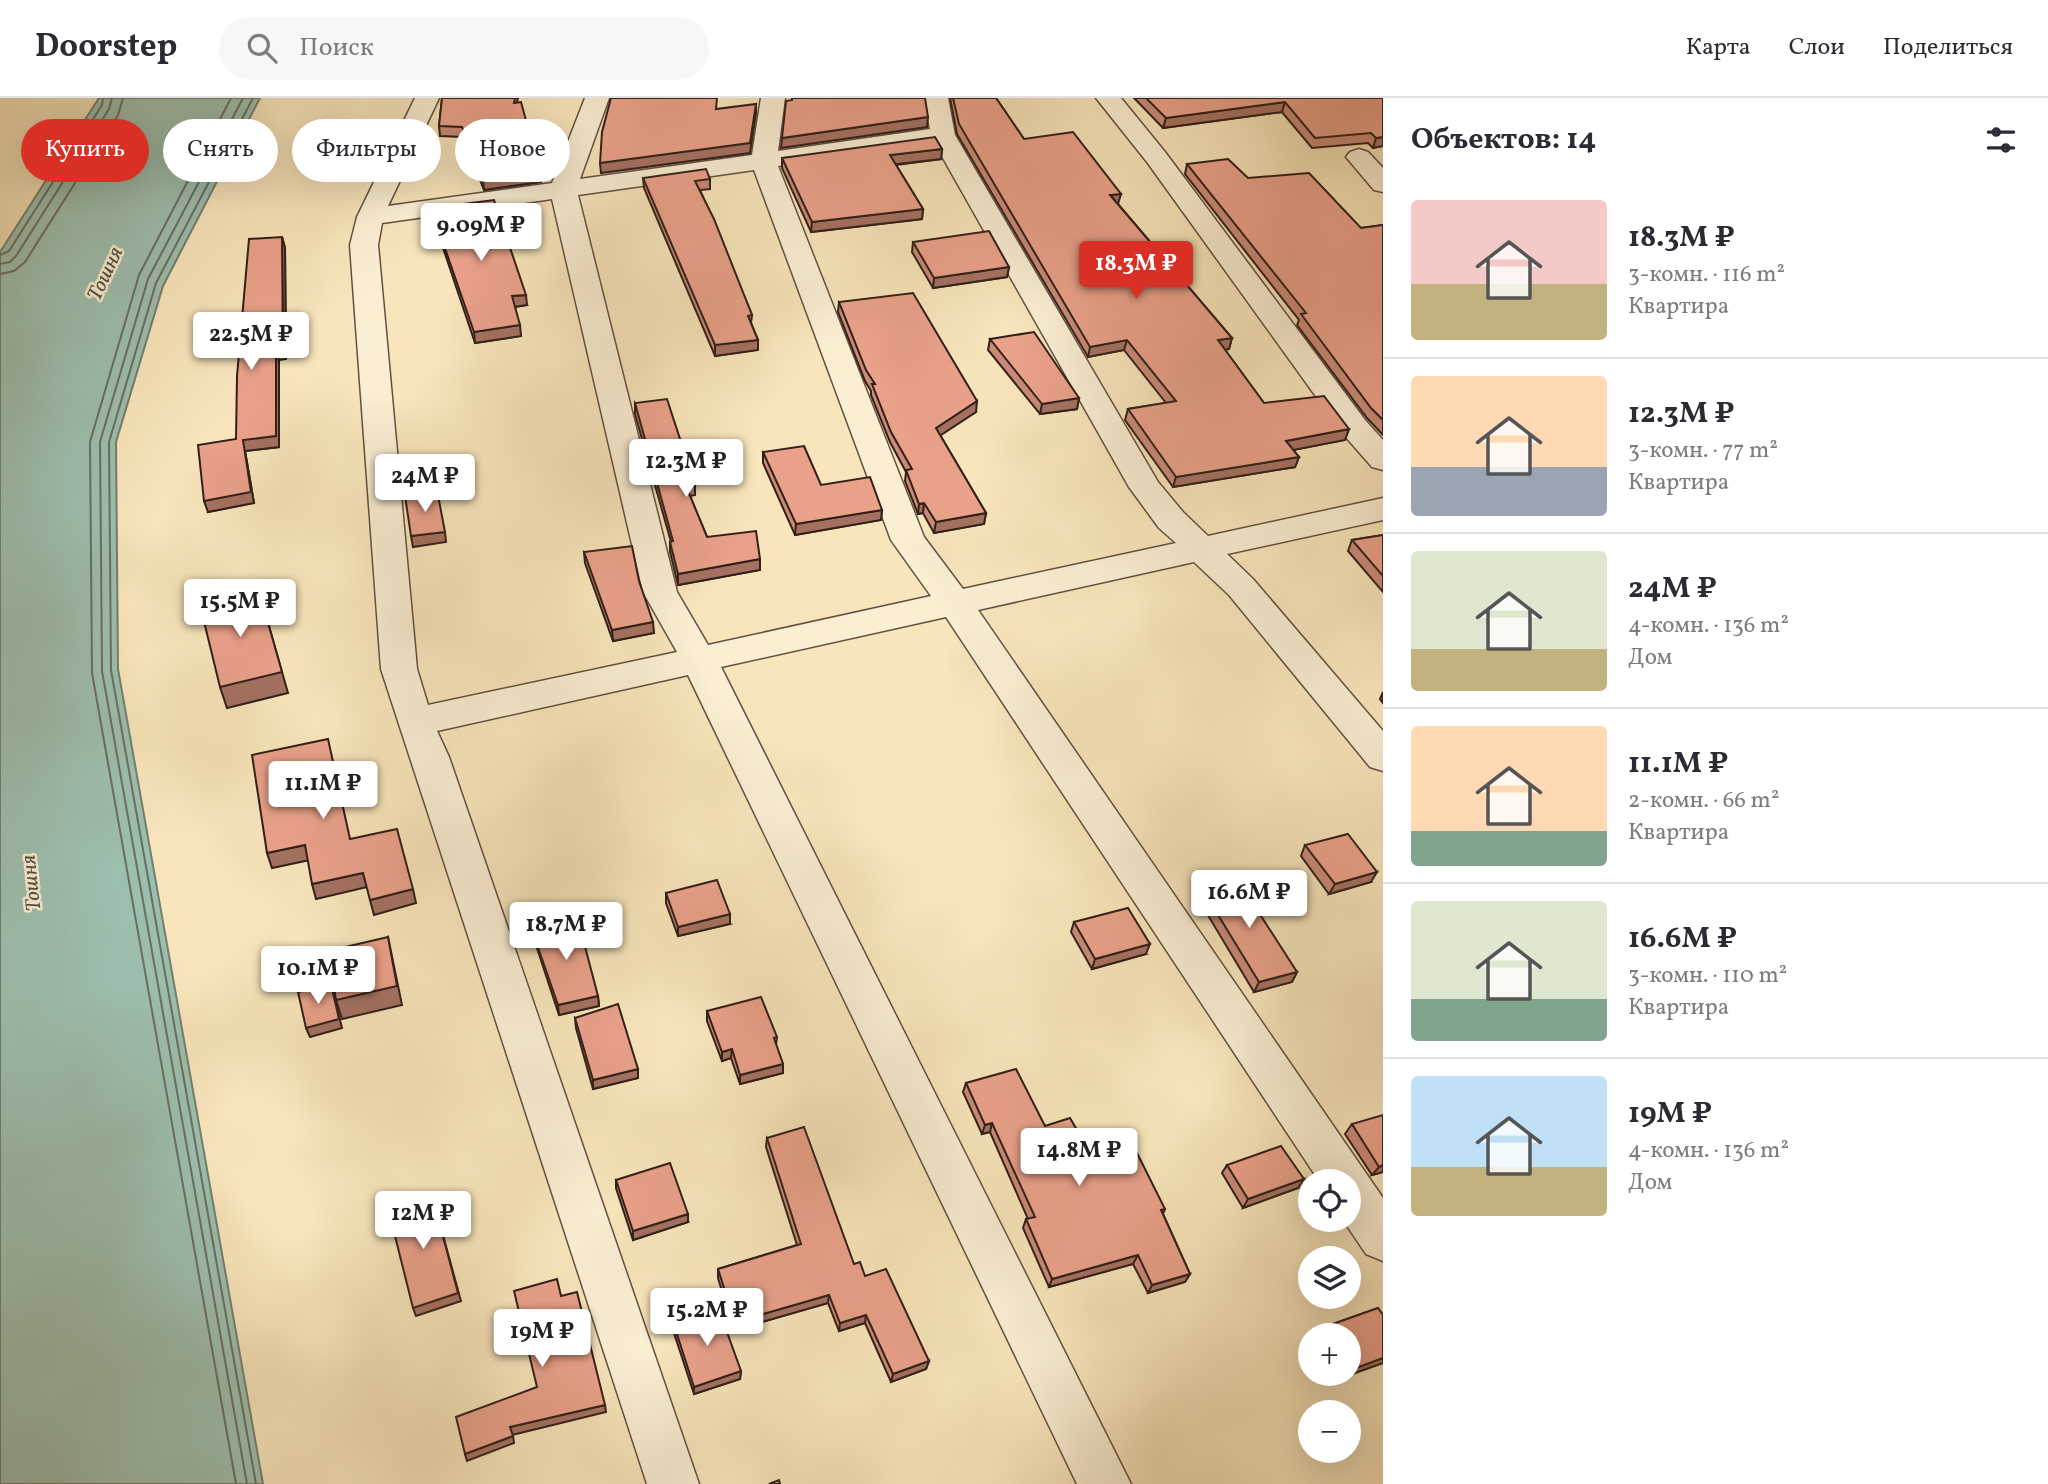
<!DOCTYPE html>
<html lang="ru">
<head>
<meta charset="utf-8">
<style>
  :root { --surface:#fff; --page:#f7f7f7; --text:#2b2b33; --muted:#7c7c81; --line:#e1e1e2; --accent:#d93025 }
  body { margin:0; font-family:Vollkorn,serif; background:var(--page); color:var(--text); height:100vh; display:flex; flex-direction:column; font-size:26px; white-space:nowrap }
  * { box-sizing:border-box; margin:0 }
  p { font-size:23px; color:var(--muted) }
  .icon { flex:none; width:38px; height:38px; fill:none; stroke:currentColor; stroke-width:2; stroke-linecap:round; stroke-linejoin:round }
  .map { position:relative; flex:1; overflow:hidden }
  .side { display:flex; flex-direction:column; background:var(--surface); width:665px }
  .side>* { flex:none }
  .hud { position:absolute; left:21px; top:21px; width:665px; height:63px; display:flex; gap:14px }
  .buttons { position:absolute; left:1298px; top:1071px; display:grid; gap:14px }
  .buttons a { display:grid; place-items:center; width:63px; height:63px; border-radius:50%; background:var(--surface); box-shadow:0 7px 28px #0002; font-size:35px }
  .price { position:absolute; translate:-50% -60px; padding:0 16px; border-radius:7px; background:#fff; color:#222; font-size:23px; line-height:46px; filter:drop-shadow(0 2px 4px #0008) }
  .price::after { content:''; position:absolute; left:50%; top:42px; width:21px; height:16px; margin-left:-10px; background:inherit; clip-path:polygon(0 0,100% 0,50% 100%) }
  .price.current { background:var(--accent); color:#fff }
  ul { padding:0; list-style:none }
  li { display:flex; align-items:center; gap:21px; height:175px; padding:0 28px }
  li+li { border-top:2px solid var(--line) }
  li span { display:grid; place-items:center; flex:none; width:196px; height:140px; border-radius:7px; color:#555 }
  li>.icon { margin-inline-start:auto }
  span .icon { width:84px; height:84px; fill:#fffc; stroke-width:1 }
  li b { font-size:30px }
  h2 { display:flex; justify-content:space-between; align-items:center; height:84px; padding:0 28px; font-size:30px }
  .chip { padding:0 24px; border-radius:32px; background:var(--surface); box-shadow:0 7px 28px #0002; font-size:24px; line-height:63px }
  .chip.current { background:var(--accent); color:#fff }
  header { display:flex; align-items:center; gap:42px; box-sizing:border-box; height:98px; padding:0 35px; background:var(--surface); border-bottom:2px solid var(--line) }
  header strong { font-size:33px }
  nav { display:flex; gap:38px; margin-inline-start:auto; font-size:24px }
  .search { width:490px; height:63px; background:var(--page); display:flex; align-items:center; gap:18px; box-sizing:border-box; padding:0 24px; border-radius:38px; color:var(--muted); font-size:26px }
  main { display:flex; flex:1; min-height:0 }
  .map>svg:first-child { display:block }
  .water { fill:#9dbfae; stroke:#727f72; stroke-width:2 }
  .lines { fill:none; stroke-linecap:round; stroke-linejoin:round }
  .shore { stroke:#676f63; stroke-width:2 }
  .minor-casing { stroke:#635041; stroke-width:3 }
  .minor { fill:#faeed3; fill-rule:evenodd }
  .wall { fill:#c98a77; stroke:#311f18; stroke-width:2 }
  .shaded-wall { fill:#a47161; stroke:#311f18; stroke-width:2 }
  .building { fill:#eaa18a; stroke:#311f18; stroke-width:2 }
  .labels { text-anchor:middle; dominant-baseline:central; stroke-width:5; stroke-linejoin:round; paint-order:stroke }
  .water-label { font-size:21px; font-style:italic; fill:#514f45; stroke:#faeed3 }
</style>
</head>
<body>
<header>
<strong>Doorstep</strong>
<div class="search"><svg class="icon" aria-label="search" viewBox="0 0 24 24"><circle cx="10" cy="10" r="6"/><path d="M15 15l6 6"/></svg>Поиск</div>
<nav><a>Карта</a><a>Слои</a><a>Поделиться</a></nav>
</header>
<main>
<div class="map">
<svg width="1383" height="1386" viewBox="0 0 1383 1386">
  <rect width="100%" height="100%" fill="#f8e5bb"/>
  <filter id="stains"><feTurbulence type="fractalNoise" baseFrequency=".00286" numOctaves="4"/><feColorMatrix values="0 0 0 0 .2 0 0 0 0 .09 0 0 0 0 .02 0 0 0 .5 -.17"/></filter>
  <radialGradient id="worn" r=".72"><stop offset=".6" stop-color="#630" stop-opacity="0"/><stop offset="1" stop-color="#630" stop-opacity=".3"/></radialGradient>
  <!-- water -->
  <polygon class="water" points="99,0 260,0 163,188 116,344 118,571 263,1386 0,1386 0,154"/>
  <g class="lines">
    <!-- shore -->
    <g class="shore">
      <polyline points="231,0 139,177 90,344 92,575 236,1386"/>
      <polyline points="243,0 148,181 100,344 102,573 247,1386"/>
      <polyline points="253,0 156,185 109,344 111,572 256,1386"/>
      <polyline points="0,157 9,153 102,7 103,0"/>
      <polyline points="0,166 10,164 16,158 109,11 112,0"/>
      <polyline points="0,176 14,173 25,164 118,17 123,0"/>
    </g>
    <defs>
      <g id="minor">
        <path d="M415 0H439L388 108 552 85 585 0H609L580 81 752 57 761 0H785L778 53 930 31 924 0H948L955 37 1158 384 1183 414 1208 438 1383 400V422L1227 456 1253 481 1383 633V673L1370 669 1229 497 1194 464 978 512 1383 1100V1163L1366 1156 1343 1122H1349V1083H1319L946 519 721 569 1131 1386H1077L688 577 437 633 449 659 699 1386H647L381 571 350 147 357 119ZM935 46 1129 389 1159 430 1176 445 963 491 924 439 778 68ZM754 72 891 442 931 498 708 547 677 494 578 97ZM552 101 643 494 677 554 428 607 417 571 378 147 382 125Z"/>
        <polygon points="1096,0 1121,0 1165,54 1365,322 1383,342 1383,372 1372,369 1343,336 1147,64"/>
        <polygon points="1359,51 1368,54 1383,70 1383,94 1374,92 1346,59 1350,54"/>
      </g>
    </defs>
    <!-- minor casing -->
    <use href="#minor" class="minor-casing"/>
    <!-- minor -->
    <use href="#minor" class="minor"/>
  </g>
  <!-- wall -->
  <g class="wall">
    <polygon points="442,0 518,0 517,4 541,84 484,92 463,39 440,38 439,28"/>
    <polygon points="950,0 996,0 1024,41 1118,106 1232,240 1229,251 1225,252 1264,305 1349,331 1345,342 1293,352 1299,359 1295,369 1173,389 1125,322 1128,311 1166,305 1124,252 1088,259 957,36"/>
    <polygon points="1134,0 1383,0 1383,48 1373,50 1368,45 1312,50 1282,14 1163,30"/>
    <polygon points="942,51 941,61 896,67 923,111 922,121 811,134 782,70 782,60"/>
    <polygon points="1187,66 1248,80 1361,130 1383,127 1383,337 1367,320 1297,227 1299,222 1185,76"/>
    <polygon points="643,80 710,81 710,91 700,92 752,217 751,225 758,242 758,252 715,258 644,90"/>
    <polygon points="431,110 527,207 515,209 521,238 475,245 433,120"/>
    <polygon points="282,139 285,150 286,261 279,262 279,349 245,353 254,405 208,414 236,341"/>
    <polygon points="913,144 1009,169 1007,179 933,190 912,154"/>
    <polygon points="839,204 976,314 940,337 986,415 984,426 934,435 923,415 918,416 905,383 906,374 890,344 871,297 871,293 865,283 838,214"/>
    <polygon points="990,241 1079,300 1077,311 1040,316 988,252"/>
    <polygon points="635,305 695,387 695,397 690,398 707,439 760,461 760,472 678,487 670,454 670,444 671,444 635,316"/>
    <polygon points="763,354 821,387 882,412 881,422 795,437 763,365"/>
    <polygon points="1383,437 1383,494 1348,453 1352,442"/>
    <polygon points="584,454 639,483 654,535 613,543 585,465"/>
    <polygon points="1383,594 1383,605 1380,601"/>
    <polygon points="1305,747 1371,784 1329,796 1301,758"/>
    <polygon points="1201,789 1297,874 1292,884 1254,894 1197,799"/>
    <polygon points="666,795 730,826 678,838 666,805"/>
    <polygon points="1074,824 1146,856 1092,871 1071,834"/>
    <polygon points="532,832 598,898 599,908 559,917 534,841"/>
    <polygon points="707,913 777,939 776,947 783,966 783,975 740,986 731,960 722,963 707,923"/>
    <polygon points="575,920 638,971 638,980 593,991 576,930"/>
    <polygon points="966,985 1045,1028 1084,1044 1165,1111 1163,1116 1190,1176 1185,1184 1148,1195 1133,1166 1049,1189 1023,1130 1026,1121 1028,1121 990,1034 982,1036 963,994"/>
    <polygon points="1352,1026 1383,1074 1372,1077 1345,1036"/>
    <polygon points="767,1040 854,1166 865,1178 929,1263 926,1271 891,1284 865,1225 839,1233 828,1205 734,1232 718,1180 718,1171 797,1147 766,1049"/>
    <polygon points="1227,1067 1298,1090 1243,1110 1222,1075"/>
    <polygon points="616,1082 688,1124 633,1142 616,1090"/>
    <polygon points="1378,1210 1383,1217 1383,1265 1349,1277 1348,1276 1349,1237 1325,1237 1324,1235 1330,1227"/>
    <polygon points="674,1227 741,1273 740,1281 694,1296 674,1235"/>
  </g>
  <!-- shaded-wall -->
  <g class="shaded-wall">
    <polygon points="1285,4 1282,14 1163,30 1166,20"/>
    <polygon points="756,6 756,16 750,55 601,75 600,65"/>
    <polygon points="928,19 927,29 781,50 782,40"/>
    <polygon points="1383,39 1383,48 1373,50 1376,40"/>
    <polygon points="942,51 941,61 889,67 890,57"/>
    <polygon points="540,74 541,84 484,92 483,82"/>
    <polygon points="1121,96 1118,106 1110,97"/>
    <polygon points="923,111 922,121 811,134 812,124"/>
    <polygon points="282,139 285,150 286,261 283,251"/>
    <polygon points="1009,169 1007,179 933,190 934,180"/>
    <polygon points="526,197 527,207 513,209 512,198"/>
    <polygon points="520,227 521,238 475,245 474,234"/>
    <polygon points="1232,240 1229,251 1215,253 1218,242"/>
    <polygon points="758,242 758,252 715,258 715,247"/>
    <polygon points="1127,242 1124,252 1088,259 1090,249"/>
    <polygon points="276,252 279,262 279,349 245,353 254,405 208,414 204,403 243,342"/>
    <polygon points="1079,300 1077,311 1040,316 1042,306"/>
    <polygon points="977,303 976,314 935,341 936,330"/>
    <polygon points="1349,331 1345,342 1283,354 1286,343"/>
    <polygon points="1299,359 1295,369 1173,389 1176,379"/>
    <polygon points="924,405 923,415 918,416 919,406"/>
    <polygon points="882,412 881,422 795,437 796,426"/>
    <polygon points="986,415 984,426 934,435 936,424"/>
    <polygon points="445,434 446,444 413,449 411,438"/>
    <polygon points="760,461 760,472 678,487 678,476"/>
    <polygon points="265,514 288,595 227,610 220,589"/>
    <polygon points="653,524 654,535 613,543 612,532"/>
    <polygon points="305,747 310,762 272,770 267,755"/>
    <polygon points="1377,774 1371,784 1329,796 1335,786"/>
    <polygon points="363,775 367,789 316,801 312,786"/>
    <polygon points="413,791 416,805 374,817 370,802"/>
    <polygon points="730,816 730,826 678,838 678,829"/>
    <polygon points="388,839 402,907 342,921 336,902"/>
    <polygon points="1150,846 1146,856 1092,871 1095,861"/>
    <polygon points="1297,874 1292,884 1254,894 1259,884"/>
    <polygon points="331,886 342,930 310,939 306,930"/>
    <polygon points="598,898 599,908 559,917 558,907"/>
    <polygon points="732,951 731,960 722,963 722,954"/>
    <polygon points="783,966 783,975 740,986 740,977"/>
    <polygon points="638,971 638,980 593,991 593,982"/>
    <polygon points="992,1025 990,1034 982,1036 985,1027"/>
    <polygon points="1383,1067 1383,1074 1372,1077 1379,1069"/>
    <polygon points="1304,1081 1298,1090 1243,1110 1248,1101"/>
    <polygon points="432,1097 461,1203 416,1218 413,1210"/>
    <polygon points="688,1116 688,1124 633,1142 633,1133"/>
    <polygon points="1138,1157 1133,1166 1049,1189 1052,1181"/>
    <polygon points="1190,1176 1185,1184 1148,1195 1152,1187"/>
    <polygon points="829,1197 828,1205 734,1232 735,1224"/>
    <polygon points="866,1217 865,1225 839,1233 840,1225"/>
    <polygon points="1383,1260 1383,1265 1349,1277 1356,1270"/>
    <polygon points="929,1263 926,1271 891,1284 893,1276"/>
    <polygon points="741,1273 740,1281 694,1296 694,1289"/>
    <polygon points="605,1307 606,1314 512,1337 510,1329"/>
    <polygon points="513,1338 514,1345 467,1363 465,1356"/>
  </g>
  <!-- building -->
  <g class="building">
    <polygon points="442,0 515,0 514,5 521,4 540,74 483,82 462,29 439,28"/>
    <polygon points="611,0 717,0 716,11 756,6 750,45 600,65 602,34"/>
    <polygon points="792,0 925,0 928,19 782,40 786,3 792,2"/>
    <polygon points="953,0 996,0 1024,41 1073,34 1121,96 1110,97 1232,240 1218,242 1264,305 1324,298 1349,331 1286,343 1299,359 1176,379 1128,311 1176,303 1127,242 1090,249 959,26"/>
    <polygon points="1146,0 1383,0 1383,39 1376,40 1371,35 1315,40 1285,4 1166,20"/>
    <polygon points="935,39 942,51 890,57 923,111 812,124 782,60"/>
    <polygon points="1228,61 1248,80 1309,75 1361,130 1383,127 1383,322 1371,310 1301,216 1306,215 1187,66"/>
    <polygon points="706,71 710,81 695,83 714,121 752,217 748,218 758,242 715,247 643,80"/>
    <polygon points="494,102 526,197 512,198 520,227 474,234 431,110"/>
    <polygon points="989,133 1009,169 934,180 913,144"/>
    <polygon points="282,139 283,251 276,252 276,338 243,342 251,394 204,403 198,347 236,341 237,278 249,141"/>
    <polygon points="913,195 977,303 936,330 986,415 936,424 924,405 919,406 906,372 912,371 891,334 872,286 875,286 866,272 839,204"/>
    <polygon points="1034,234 1079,300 1042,306 990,241"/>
    <polygon points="667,301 695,387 686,388 707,439 756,433 760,461 678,476 670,444 673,443 635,305"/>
    <polygon points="804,348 821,387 870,379 882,412 796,426 763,354"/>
    <polygon points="437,392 445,434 411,438 405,398"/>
    <polygon points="1383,437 1383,478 1352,442"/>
    <polygon points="632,448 639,483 653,524 612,532 584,454"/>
    <polygon points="259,493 282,574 220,589 200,507"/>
    <polygon points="328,641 350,741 397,731 413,791 370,802 363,775 312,786 305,747 267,755 252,657"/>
    <polygon points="1348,736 1377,774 1335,786 1305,747"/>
    <polygon points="1236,779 1297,874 1259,884 1201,789"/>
    <polygon points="717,782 730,816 678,829 666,795"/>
    <polygon points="1128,810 1150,846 1095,861 1074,824"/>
    <polygon points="578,822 598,898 558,907 532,832"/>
    <polygon points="388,839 397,888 336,902 328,853"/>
    <polygon points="331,886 339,921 306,930 298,894"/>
    <polygon points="761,899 777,939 774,940 783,966 740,977 732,951 722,954 707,913"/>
    <polygon points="618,906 638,971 593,982 575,920"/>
    <polygon points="1016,971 1045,1028 1070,1020 1084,1044 1126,1033 1165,1111 1161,1112 1190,1176 1152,1187 1138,1157 1052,1181 1026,1121 1035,1119 992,1025 985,1027 966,985"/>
    <polygon points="1383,1017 1383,1067 1379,1069 1352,1026"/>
    <polygon points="804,1029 854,1166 860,1164 865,1178 886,1171 929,1263 893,1276 866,1217 840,1225 829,1197 735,1224 718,1171 801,1146 767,1040"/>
    <polygon points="1281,1048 1304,1081 1248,1101 1227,1067"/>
    <polygon points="670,1065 688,1116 633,1133 616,1082"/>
    <polygon points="432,1097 458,1195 413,1210 388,1110"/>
    <polygon points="557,1181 561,1198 577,1194 605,1307 510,1329 513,1338 465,1356 456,1319 537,1289 514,1193"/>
    <polygon points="1378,1210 1383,1217 1383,1260 1356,1270 1349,1258 1349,1237 1336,1237 1330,1227"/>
    <polygon points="719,1212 741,1273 694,1289 674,1227"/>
    <polygon points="779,1382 780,1386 769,1386"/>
  </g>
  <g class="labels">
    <!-- water labels -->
    <g class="water-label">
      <text transform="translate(106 176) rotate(-65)">Тошня</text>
      <text transform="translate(32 785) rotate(-96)">Тошня</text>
    </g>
  </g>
  <rect width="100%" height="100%" filter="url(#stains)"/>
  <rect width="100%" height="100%" fill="url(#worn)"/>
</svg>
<div class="buttons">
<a><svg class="icon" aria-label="locate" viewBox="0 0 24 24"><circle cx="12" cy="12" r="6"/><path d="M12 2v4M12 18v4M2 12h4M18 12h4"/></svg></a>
<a><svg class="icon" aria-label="layers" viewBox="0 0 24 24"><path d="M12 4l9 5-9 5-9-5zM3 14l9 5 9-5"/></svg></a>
<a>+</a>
<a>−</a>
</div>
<b class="price" style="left:481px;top:165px">9.09M ₽</b>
<b class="price current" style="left:1136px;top:203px">18.3M ₽</b>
<b class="price" style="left:251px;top:274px">22.5M ₽</b>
<b class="price" style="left:686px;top:401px">12.3M ₽</b>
<b class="price" style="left:425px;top:416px">24M ₽</b>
<b class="price" style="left:240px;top:541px">15.5M ₽</b>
<b class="price" style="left:323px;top:723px">11.1M ₽</b>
<b class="price" style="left:1249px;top:832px">16.6M ₽</b>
<b class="price" style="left:566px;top:864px">18.7M ₽</b>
<b class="price" style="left:318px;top:908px">10.1M ₽</b>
<b class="price" style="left:1079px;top:1090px">14.8M ₽</b>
<b class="price" style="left:423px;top:1153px">12M ₽</b>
<b class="price" style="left:707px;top:1250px">15.2M ₽</b>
<b class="price" style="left:542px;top:1271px">19M ₽</b>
<div class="hud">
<a class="chip current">Купить</a>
<a class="chip">Снять</a>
<a class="chip">Фильтры</a>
<a class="chip">Новое</a>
</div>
</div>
<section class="side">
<h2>Объектов: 14<svg class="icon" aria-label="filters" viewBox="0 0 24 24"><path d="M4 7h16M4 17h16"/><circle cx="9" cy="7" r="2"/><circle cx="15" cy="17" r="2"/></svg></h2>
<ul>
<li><span style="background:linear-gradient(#f6c9c9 60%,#c2b280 0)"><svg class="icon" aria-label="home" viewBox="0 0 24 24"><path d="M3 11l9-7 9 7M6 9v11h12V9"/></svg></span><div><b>18.3M ₽</b><p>3-комн. · 116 m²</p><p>Квартира</p></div></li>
<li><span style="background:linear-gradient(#ffd9b3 65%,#9aa5b1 0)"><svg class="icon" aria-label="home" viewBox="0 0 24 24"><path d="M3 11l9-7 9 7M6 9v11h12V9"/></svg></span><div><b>12.3M ₽</b><p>3-комн. · 77 m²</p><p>Квартира</p></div></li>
<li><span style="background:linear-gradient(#dfe7d0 70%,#c2b280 0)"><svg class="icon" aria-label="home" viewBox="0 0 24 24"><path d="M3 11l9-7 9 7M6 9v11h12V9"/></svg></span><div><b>24M ₽</b><p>4-комн. · 136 m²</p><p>Дом</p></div></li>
<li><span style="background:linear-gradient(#ffd9b3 75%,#7fa58c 0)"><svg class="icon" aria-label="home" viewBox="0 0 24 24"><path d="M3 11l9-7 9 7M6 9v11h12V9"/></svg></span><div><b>11.1M ₽</b><p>2-комн. · 66 m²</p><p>Квартира</p></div></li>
<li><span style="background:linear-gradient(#dfe7d0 70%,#7fa58c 0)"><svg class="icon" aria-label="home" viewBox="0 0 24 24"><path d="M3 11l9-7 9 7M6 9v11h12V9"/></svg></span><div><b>16.6M ₽</b><p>3-комн. · 110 m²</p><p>Квартира</p></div></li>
<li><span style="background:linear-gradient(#bfe0f5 65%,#c2b280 0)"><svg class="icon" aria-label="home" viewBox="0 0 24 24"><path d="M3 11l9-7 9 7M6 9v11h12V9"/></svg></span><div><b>19M ₽</b><p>4-комн. · 136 m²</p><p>Дом</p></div></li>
</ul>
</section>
</main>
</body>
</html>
